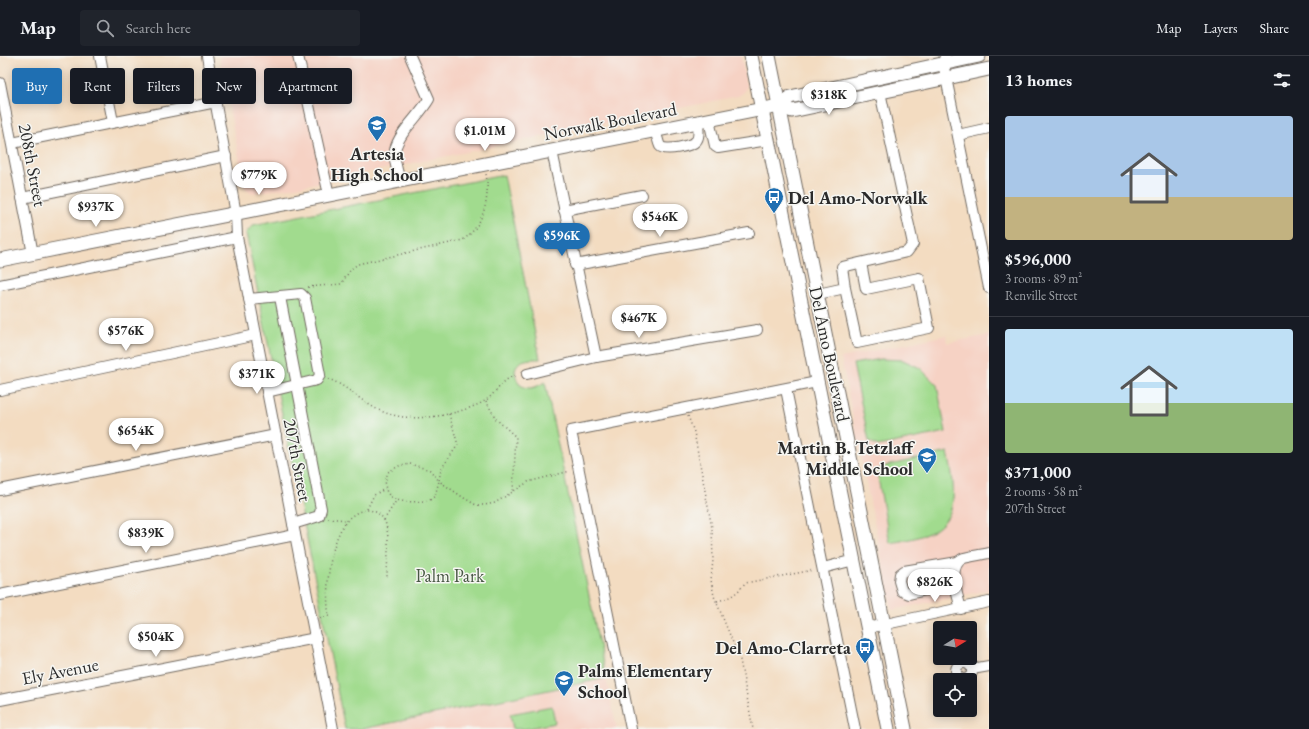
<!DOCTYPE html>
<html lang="en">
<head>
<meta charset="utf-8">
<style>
  :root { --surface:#171b24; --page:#20242c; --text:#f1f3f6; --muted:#9ea1a6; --line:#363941; --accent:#1f6fb2 }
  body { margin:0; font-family:"EB Garamond",serif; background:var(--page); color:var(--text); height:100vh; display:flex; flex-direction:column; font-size:15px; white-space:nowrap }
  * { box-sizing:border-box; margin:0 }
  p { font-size:13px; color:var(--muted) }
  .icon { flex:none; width:22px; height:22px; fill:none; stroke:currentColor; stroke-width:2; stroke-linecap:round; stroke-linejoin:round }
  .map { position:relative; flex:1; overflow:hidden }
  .panel { display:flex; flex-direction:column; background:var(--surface); width:320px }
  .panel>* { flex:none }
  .hud { position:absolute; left:12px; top:12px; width:380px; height:36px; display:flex; gap:8px }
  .needle { width:26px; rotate:79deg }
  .tools { position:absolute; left:933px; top:565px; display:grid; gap:8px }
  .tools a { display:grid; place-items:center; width:44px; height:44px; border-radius:4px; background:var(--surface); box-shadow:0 2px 10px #0003; font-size:20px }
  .price { position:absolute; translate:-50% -34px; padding:0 9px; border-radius:14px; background:#fff; color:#222; font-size:13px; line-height:26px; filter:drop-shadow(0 1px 2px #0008) }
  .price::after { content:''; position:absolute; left:50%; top:24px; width:12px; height:9px; margin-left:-6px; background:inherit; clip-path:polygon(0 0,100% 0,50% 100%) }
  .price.selected { background:var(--accent); color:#fff }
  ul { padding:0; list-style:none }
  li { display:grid; align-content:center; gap:8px; height:212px; padding:0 16px }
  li+li { border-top:1px solid var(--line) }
  li span { display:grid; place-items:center; height:124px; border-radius:4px; color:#555 }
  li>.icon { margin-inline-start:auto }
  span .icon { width:72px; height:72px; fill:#fffc; stroke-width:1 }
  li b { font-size:17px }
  h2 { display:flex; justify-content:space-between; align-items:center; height:48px; padding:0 16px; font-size:17px }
  .chip { padding:0 14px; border-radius:4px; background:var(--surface); box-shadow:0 2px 10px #0003; font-size:14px; line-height:36px }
  .chip.selected { background:var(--accent); color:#fff }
  header { display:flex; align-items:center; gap:24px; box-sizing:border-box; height:56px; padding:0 20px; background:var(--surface); border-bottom:1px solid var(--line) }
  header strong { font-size:19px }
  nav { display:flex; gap:22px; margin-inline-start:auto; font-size:14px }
  .search { width:280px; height:36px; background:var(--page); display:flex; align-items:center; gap:10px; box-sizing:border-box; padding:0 14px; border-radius:4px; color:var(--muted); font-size:15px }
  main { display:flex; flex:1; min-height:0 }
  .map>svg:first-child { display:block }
  .built { fill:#f6d2c4 }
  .green { fill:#a1db8e; stroke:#66835c }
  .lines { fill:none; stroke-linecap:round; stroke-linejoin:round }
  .minor-casing { stroke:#716960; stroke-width:12 }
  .major-casing { stroke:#716960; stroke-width:15 }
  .path { stroke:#716960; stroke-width:1.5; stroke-dasharray:1 3; stroke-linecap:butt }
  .minor { stroke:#fff; stroke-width:10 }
  .major { stroke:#fff; stroke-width:13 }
  .labels { text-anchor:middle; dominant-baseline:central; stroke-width:3; stroke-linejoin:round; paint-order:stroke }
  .street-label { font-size:18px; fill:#2b2b2b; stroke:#f6f6f2 }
  .poi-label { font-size:18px; font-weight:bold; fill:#2b2b2b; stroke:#f6f6f2; text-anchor:start }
  .park-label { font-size:18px; fill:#485744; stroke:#f6f6f2 }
</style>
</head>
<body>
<header>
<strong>Map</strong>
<div class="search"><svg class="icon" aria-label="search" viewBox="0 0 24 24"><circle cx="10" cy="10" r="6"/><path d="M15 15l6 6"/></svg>Search here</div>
<nav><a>Map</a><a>Layers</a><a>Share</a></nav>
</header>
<main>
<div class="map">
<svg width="989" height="673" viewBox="0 0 989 673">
  <rect width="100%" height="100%" fill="#f6f6f2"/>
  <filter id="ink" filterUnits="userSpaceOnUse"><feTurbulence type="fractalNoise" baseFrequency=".025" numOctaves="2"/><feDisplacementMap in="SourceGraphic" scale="8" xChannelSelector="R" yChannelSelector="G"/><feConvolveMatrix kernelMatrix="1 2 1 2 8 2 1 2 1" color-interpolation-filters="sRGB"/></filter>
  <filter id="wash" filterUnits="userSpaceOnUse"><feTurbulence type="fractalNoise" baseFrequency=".012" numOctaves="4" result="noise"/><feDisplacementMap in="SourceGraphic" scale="16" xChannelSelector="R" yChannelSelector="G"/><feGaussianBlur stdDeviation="0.9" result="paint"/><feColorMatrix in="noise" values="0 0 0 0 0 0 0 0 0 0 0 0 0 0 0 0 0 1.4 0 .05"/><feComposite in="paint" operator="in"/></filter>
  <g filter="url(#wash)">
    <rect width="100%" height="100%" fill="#f3dcc1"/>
    <!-- built -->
    <g class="built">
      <polygon points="219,0 741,0 747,30 743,37 738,40 297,131 252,137 245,132"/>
      <polygon points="946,279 947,287 989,279 989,534 892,554 841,302"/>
      <polygon points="606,622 617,673 362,673"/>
    </g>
    <!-- green -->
    <g class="green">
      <path d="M504 119 540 303C522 302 508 307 519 328 528 335 535 332 545 326L606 622 362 673H345L246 177 253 169Z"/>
      <polygon points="881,303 903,304 920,312 937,329 946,376 878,390 869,385 853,308"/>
      <path d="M948 396C954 427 963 466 924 479 913 483 901 485 890 487L877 416 881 411Z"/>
      <polygon points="552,650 555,667 524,673 513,673 510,658"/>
    </g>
  </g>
  <g filter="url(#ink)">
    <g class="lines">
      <defs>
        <g id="minor">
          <polyline points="100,0 113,66"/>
          <polyline points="207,0 236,158 237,181 333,673"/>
          <polyline points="298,0 329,139"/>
          <polyline points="945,0 943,7 989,232"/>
          <polyline points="0,27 33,198"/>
          <polyline points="709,64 715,90 718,92 768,84"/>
          <path d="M655 75C657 79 658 86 660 90 665 96 692 90 696 85 700 81 698 71 698 66"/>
          <polyline points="958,79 989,72"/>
          <polyline points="12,87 216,46"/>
          <polyline points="552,95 596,301"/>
          <path d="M400 125C398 117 393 103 395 94 399 76 420 59 429 43L410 0"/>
          <polyline points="22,142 226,100"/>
          <polyline points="564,154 642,139"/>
          <polyline points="575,209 749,177"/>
          <polyline points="0,229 237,181"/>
          <polyline points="845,232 857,287 929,272 919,222 866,233 861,207"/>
          <polyline points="818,238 845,232 842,211 907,196 913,188 880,36"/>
          <polyline points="280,241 321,453 319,460 293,468"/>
          <polyline points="249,243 301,238 305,242 320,319 317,324 267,336"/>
          <polyline points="527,318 596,301 757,274"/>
          <polyline points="786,333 855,673"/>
          <polyline points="0,334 256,279"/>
          <polyline points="0,434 276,379"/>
          <polyline points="823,512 854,504"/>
          <polyline points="956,527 909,538 902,535 899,525 900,518 904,515 958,506"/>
          <polyline points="0,539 295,479"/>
          <path d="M961 553C958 540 946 509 964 502 971 500 981 499 989 497"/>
          <polyline points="867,572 989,546"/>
          <circle cx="964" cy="615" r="8"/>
          <polyline points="972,613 989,610"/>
          <polyline points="0,644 316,582"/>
          <polyline points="631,673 571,375 817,326"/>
        </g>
        <g id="major">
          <polyline points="751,0 888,673"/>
          <polyline points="769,0 905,673"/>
          <polyline points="779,50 792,55 989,13"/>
          <polyline points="0,204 779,50 790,41 979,0"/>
        </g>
      </defs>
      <!-- minor casing -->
      <use href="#minor" class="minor-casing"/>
      <!-- major casing -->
      <use href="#major" class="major-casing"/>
      <!-- path -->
      <g class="path">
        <path d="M308 231 341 228 351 213 358 208 463 184C484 169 490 143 486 118"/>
        <path d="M328 323C346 329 358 343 375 352 404 369 450 361 479 348 495 342 501 322 517 319"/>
        <polyline points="486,345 496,363 516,381 513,435"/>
        <polyline points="449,358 458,389 441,413 439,425 464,442 476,449 484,449 495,447 528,426 570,415"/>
        <polyline points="688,360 694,376 712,472 713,504 711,524 714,540 740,604 753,673"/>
        <path d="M410 408 430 414 439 425 435 440 430 444C407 448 376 448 388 416L399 410Z"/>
        <polyline points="367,453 374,439 385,433"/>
        <polyline points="328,462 346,464"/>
        <polyline points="384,464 396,445"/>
        <path d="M717 545C730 542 737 538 745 527L813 514"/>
        <path d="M320 562 329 560C324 533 330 453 369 454 377 455 384 461 386 469 390 483 387 506 387 521"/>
      </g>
      <!-- minor -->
      <use href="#minor" class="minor"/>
      <!-- major -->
      <use href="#major" class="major"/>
    </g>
  </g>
  <!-- icons -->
  <defs>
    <symbol id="school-pin" viewBox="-11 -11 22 30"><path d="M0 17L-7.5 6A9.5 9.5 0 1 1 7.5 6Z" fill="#1f6fb2" stroke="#f6f6f2"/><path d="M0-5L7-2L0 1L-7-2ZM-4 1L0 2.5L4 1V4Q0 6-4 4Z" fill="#fff"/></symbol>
    <symbol id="bus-pin" viewBox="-11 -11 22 30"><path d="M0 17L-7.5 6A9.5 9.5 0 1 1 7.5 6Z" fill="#1f6fb2" stroke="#f6f6f2"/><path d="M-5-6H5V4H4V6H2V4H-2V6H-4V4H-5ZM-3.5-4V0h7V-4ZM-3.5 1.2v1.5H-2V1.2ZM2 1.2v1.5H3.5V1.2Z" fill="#fff"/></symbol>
  </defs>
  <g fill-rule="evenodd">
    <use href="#school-pin" x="366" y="58" width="22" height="30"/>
    <use href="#bus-pin" x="763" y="130" width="22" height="30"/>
    <use href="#school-pin" x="916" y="390" width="22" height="30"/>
    <use href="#bus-pin" x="854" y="580" width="22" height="30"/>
    <use href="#school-pin" x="553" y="613" width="22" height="30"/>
  </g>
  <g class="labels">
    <!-- street labels -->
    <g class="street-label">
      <text transform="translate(610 65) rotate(-11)">Norwalk Boulevard</text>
      <text transform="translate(33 109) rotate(79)">208th Street</text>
      <text transform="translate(830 298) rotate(78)">Del Amo Boulevard</text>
      <text transform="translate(298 404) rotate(79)">207th Street</text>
      <text transform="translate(60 615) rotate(-11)">Ely Avenue</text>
    </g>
    <!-- poi labels -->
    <g class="poi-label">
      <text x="377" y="97" text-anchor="middle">Artesia<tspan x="377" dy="21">High School</tspan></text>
      <text x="788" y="141">Del Amo-Norwalk</text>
      <text x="913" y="391" text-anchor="end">Martin B. Tetzlaff<tspan x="913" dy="21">Middle School</tspan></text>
      <text x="851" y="591" text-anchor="end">Del Amo-Clarreta</text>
      <text x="578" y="614">Palms Elementary<tspan x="578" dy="21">School</tspan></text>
    </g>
    <!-- park labels -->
    <g class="park-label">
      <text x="450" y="519">Palm Park</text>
    </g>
  </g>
</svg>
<div class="tools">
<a><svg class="needle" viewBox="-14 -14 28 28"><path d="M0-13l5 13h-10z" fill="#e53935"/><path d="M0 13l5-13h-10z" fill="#9ea1a6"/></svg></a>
<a><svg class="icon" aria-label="locate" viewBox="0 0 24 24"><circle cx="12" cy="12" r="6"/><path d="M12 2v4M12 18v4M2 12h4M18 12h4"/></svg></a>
</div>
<b class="price" style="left:829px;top:60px">$318K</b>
<b class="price" style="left:485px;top:96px">$1.01M</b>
<b class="price" style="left:259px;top:140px">$779K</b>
<b class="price" style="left:96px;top:172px">$937K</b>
<b class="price" style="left:660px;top:182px">$546K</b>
<b class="price selected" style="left:562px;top:201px">$596K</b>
<b class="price" style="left:639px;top:283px">$467K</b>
<b class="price" style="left:126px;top:296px">$576K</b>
<b class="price" style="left:257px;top:339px">$371K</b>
<b class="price" style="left:136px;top:396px">$654K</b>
<b class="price" style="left:146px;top:498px">$839K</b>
<b class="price" style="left:935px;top:547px">$826K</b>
<b class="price" style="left:156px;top:602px">$504K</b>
<div class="hud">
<a class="chip selected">Buy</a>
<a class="chip">Rent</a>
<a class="chip">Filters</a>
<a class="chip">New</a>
<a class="chip">Apartment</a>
</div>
</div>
<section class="panel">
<h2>13 homes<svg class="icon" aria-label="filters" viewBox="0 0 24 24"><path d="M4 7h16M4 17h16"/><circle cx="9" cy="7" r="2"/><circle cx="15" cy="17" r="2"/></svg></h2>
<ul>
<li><span style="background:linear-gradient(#a9c7e8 65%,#c2b280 0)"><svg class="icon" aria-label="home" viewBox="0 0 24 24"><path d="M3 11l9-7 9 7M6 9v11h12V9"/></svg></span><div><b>$596,000</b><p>3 rooms · 89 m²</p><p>Renville Street</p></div></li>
<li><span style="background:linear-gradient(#bfe0f5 60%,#8fb573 0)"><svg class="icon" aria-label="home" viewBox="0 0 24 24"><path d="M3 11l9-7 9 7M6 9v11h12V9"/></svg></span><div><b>$371,000</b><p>2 rooms · 58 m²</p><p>207th Street</p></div></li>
</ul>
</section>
</main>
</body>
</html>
